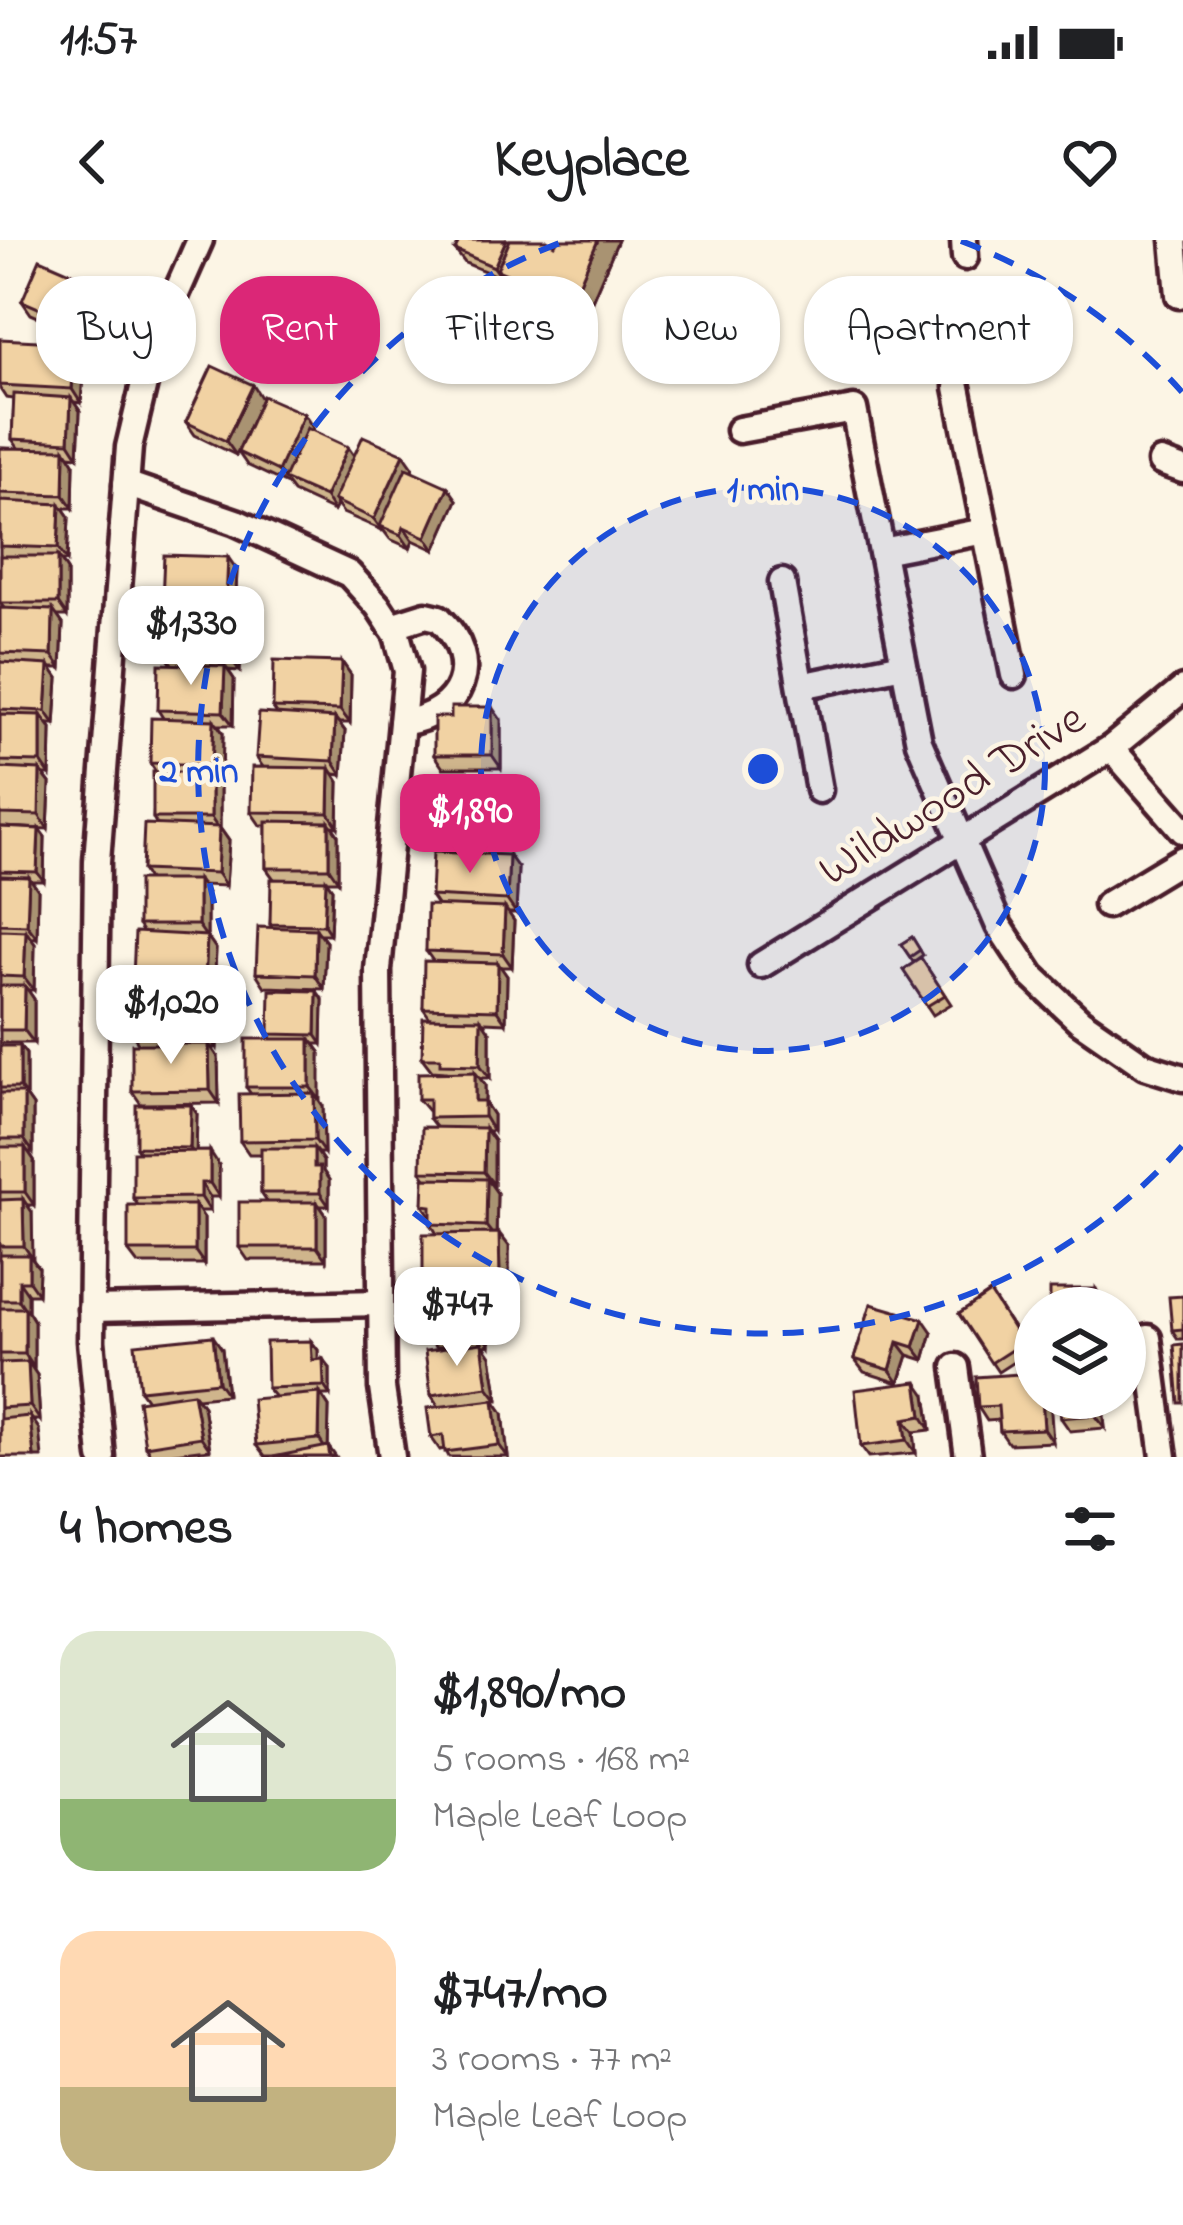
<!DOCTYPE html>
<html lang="en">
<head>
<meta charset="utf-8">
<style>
  :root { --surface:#fff; --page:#f2f2f2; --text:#202124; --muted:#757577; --accent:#db2777 }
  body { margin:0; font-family:"Indie Flower",sans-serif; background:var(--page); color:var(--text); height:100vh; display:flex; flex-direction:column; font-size:45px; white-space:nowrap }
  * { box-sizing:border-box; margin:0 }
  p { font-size:39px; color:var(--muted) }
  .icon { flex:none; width:66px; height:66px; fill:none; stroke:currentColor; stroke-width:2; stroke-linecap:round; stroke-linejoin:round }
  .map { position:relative; height:1217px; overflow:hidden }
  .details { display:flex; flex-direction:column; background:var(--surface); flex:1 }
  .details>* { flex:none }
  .guide { position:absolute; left:36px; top:36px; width:1113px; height:108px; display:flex; gap:24px }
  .controls { position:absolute; left:1014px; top:1047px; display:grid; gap:24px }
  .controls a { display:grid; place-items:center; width:132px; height:132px; border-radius:50%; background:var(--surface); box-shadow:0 3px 9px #0004; font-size:60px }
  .price { position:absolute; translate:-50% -102px; padding:0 27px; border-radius:24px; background:#fff; color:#222; font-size:39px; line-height:78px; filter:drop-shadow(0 3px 6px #0008) }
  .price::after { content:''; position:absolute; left:50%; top:72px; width:36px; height:27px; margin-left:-18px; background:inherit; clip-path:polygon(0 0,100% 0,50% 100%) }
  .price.active { background:var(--accent); color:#fff }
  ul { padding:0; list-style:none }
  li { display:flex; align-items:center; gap:36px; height:300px; padding:0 60px }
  li span { display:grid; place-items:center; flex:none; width:336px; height:240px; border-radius:36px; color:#555 }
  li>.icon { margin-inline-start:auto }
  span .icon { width:144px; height:144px; fill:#fffc; stroke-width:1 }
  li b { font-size:51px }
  h2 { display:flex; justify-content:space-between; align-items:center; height:144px; padding:0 60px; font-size:51px }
  .pill { padding:0 42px; border-radius:48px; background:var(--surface); box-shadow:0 3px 9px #0004; font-size:42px; line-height:108px }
  .pill.active { background:var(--accent); color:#fff }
  .status { display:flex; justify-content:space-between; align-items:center; height:84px; padding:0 60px; background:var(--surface); direction:ltr }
  .status svg { height:33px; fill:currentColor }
  header { display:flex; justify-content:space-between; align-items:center; height:156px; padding:0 60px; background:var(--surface); font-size:54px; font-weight:800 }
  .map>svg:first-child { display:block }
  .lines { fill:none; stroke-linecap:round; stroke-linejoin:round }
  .minor-casing { stroke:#4a1f2b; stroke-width:33 }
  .minor { stroke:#fcf5e5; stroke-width:24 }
  .wall { fill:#cfb58c; stroke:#4a1f2b; stroke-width:3 }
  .shaded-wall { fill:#a99372; stroke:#4a1f2b; stroke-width:3 }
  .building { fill:#f1d2a3; stroke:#4a1f2b; stroke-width:3 }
  .ring { fill:none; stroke:#1d4ed8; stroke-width:6; stroke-dasharray:21 15 }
  .labels { text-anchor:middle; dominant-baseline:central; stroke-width:9; stroke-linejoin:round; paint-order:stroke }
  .street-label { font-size:48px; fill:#4a1f2b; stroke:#fcf5e5 }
  .centre { fill:#1d4ed8; stroke:#fcf5e5; stroke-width:6 }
  .ring-label { font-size:36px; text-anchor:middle; font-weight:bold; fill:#1d4ed8; stroke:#fcf5e5; stroke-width:9; stroke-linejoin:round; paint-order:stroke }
</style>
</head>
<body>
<div class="status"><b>11:57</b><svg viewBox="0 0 49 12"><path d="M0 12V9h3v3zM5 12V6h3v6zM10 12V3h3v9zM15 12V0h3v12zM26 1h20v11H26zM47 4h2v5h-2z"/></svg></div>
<header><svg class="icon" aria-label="back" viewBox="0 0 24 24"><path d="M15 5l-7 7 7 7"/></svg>Keyplace<svg class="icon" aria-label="heart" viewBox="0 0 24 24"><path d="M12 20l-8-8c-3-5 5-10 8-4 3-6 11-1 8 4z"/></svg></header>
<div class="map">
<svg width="1183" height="1217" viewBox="0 0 1183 1217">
  <rect width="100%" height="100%" fill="#fcf5e5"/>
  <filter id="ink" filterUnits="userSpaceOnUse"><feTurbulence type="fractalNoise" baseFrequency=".00833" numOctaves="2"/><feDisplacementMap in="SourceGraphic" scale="24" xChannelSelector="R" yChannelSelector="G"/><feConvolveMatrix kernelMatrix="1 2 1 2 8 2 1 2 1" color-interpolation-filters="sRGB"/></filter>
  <g filter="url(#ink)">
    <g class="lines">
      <defs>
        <g id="minor">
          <polyline points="964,0 965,17"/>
          <polyline points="1174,0 1179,55"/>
          <polyline points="957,147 1014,435"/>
          <polyline points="739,190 854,169 919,502 999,686 1032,736 1080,781 1145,826 1183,838"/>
          <polyline points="1161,222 1183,230"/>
          <polyline points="126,244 236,282 349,334 378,366 397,395 407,431 378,730 382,1148 392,1217"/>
          <polyline points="882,311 985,291"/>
          <polyline points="782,342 819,550"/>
          <path d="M391 386 426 375 439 378C484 422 463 474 402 483"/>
          <polyline points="801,446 903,425"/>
          <polyline points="1111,508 1183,590"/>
          <polyline points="1107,665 1183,619"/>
          <polyline points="761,725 1111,508 1183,449"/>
          <polyline points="91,1069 381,1063"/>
          <polyline points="1148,1098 1164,1217"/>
          <polyline points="956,1127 968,1217"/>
          <polyline points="102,1217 91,1101 97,621 129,207 153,106 200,0"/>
        </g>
      </defs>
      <!-- minor casing -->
      <use href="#minor" class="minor-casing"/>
      <!-- minor -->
      <use href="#minor" class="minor"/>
    </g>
    <!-- wall -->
    <g class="wall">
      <polygon points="618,0 584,79 509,47 504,39 465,23 455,10"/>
      <polygon points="100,45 109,58 91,100 31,74 22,61"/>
      <polygon points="0,99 84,116 81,163 74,162 80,171 78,216 69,215 74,223 73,268 63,268 69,277 67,321 61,321 67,330 67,376 57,376 63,384 61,428 51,428 58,438 55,484 48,484 51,488 50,535 44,535 50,543 48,589 0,587 0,368 4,368 0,363 0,208 19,209 12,199 14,159 6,158 0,149"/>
      <polygon points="262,159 313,188 312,190 354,216 413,227 412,231 457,260 435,310 413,300 410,308 390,299 384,291 343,273 337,265 334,271 293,252 287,244 247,225 238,212 257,170 236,215 195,195 186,182"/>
      <polygon points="237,330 235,375 234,375 241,386 240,431 228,430 234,439 233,485 218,485 223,493 222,538 214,538 220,546 220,588 229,601 226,646 202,645 207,653 207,696 216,709 214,754 211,754 218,763 217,808 212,808 218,817 219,863 141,864 132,851 139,804 132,794 141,749 133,737 143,693 138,685 148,640 142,630 157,585 153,578 156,532 150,523 163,478 158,470 172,424 166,416 169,370 162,361"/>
      <polygon points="342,422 351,435 350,483 339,483 345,491 342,535 334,534 339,542 338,587 332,586 338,595 338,641 326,641 332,649 330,694 320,694 326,702 324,749 265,747 256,733 272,687 270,684 274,639 266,628 266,585 260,585 251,572 263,527 256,517 277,474 273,468"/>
      <polygon points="501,480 501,528 443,528 434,515"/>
      <polygon points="0,587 39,589 45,597 44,641 31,641 38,650 37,698 31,698 35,704 34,750 28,750 34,759 34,803 0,803"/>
      <polygon points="518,628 516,673 508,673 514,681 512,727 500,727 507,736 506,783 483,782 490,792 490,838 479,838 485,845 485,863 493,875 493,891 487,891 494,901 494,945 491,945 497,953 496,993 509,1006 509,1052 433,1053 423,1039 437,994 431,984 431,977 423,965 426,938 421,931 436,887 429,878 429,872 418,859 445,832 432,831 422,818 430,778 423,768 433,721 426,711 437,665 431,656"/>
      <polygon points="912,697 923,715 913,722 901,704"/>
      <polygon points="921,718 951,764 933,775 903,730"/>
      <polygon points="323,760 322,804 314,804 320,812 319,860 323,866 324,913 318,913 323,921 323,931 329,940 329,966 320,966 326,975 326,1020 248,1020 239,1007 267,962 261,953 261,914 249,914 240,901 251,854 246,847 272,799 269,794"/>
      <polygon points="0,806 20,806 26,814 26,856 33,866 33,912 29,912 34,920 34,965 27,965 32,972 32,1019 39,1028 38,1054 28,1054 28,1071 34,1081 34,1128 32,1128 37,1135 40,1180 33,1180 39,1189 0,1217"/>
      <polygon points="191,865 197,874 196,912 219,925 219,957 210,957 210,971 199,971 204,978 204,1024 138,1024 128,1011 138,965 133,958 139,912 136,907"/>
      <polygon points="482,1052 489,1061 490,1105 484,1106 491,1116 498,1160 494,1160 503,1173 508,1217 449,1217 445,1209 440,1210 431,1197 439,1167 431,1155 458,1106 435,1107 429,1098"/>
      <polygon points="990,1053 1029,1112 998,1132 959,1074"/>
      <polygon points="1183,1056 1183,1099 1178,1099 1172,1090"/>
      <polygon points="871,1064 932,1092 924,1120 908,1115 899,1143 864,1132 854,1119"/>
      <polygon points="311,1101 318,1110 318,1120 330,1128 330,1155 321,1155 329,1167 328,1206 336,1217 265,1217 256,1205 274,1156 267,1148"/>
      <polygon points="222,1109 227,1155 197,1158 203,1166 210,1210 152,1216 145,1206 147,1160 140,1150"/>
      <polygon points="1035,1133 1053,1202 1009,1204 1000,1191 999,1180 987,1181 978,1167"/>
      <polygon points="926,1155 931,1190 914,1192 916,1213 869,1217 861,1206"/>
      <polygon points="1059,1158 1118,1158 1118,1165 1103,1167 1105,1188 1070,1191 1061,1178"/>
    </g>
    <!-- shaded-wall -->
    <g class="shaded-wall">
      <polygon points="506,0 521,0 497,30 503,40 494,27"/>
      <polygon points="598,0 618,0 584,79 572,61"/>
      <polygon points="100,45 109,58 91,100 82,87"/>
      <polygon points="75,103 84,116 81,163 72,149"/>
      <polygon points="253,145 262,159 236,215 226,201"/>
      <polygon points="71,158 80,171 78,216 69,202"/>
      <polygon points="304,174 313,188 288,241 284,239 278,231"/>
      <polygon points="348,207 357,220 334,260 337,265 334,271 325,257"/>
      <polygon points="65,209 74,223 73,268 64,255"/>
      <polygon points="404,214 413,227 385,288 380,286 383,292 374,279"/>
      <polygon points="448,247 457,260 435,310 426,297"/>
      <polygon points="60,264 69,277 67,321 58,308"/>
      <polygon points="404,287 413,300 410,308 401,295"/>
      <polygon points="58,316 67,330 67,376 58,363"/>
      <polygon points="228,317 237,330 235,375 226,362"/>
      <polygon points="53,370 63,384 61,428 52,415"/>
      <polygon points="232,373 241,386 240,431 230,418"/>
      <polygon points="342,422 351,435 350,483 340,470"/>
      <polygon points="49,425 58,438 55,484 46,471"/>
      <polygon points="225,426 234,439 233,485 223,472"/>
      <polygon points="492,467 501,480 501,528 492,515"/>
      <polygon points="41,475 51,488 50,535 41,522"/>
      <polygon points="335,478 345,491 342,535 333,521"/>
      <polygon points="214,480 223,493 222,538 212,525"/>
      <polygon points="330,528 339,542 338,587 329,573"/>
      <polygon points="40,530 50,543 48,589 39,575"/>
      <polygon points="211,532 220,546 220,588 229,601 226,646 217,633 219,590 211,578"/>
      <polygon points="329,582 338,595 338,641 329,628"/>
      <polygon points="39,589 45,597 44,641 37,632"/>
      <polygon points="509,615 518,628 516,673 507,660"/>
      <polygon points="29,637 38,650 37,698 27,685"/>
      <polygon points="198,640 207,653 207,696 216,709 214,754 205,741 207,698 198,685"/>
      <polygon points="326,640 332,649 330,694 324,685"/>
      <polygon points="505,668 514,681 512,727 503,714"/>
      <polygon points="316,689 326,702 324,749 315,735"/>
      <polygon points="26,691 35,704 34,750 24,737"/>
      <polygon points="498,723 507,736 506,783 497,770"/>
      <polygon points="25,746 34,759 34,803 24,790"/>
      <polygon points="208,750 218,763 217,808 208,795"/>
      <polygon points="317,751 323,760 322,804 316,795"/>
      <polygon points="481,779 490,792 490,838 480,825"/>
      <polygon points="310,799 320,812 320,860 310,847"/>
      <polygon points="209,804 218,817 219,863 210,850"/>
      <polygon points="20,806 26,814 26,856 33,866 33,912 24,899 24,854 20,848"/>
      <polygon points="475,832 485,845 485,863 493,875 493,891 475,861"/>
      <polygon points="314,853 323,866 324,913 315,900"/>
      <polygon points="191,865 197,874 196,917 190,908"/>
      <polygon points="485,888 494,901 494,945 484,932"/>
      <polygon points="25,907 34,920 34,965 25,952"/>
      <polygon points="314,908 323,921 323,931 329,940 329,966 320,953 314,927"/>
      <polygon points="210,911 219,925 219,957 210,943"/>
      <polygon points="487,939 497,953 496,999 486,986"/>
      <polygon points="201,943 210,957 210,971 201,957"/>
      <polygon points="23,959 32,972 33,1019 24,1006"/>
      <polygon points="317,962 326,975 326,1020 317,1007"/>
      <polygon points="195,965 204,978 204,1024 195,1011"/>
      <polygon points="499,993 509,1006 509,1052 500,1039"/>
      <polygon points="29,1015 39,1028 38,1054 29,1041"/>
      <polygon points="19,1041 28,1054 28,1071 34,1081 34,1128 25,1114 25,1069 19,1060"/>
      <polygon points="1096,1049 1102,1058 1102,1068 1096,1068"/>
      <polygon points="482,1052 489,1061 490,1105 484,1096"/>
      <polygon points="923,1079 932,1092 924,1120 914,1107"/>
      <polygon points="213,1096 222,1109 227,1155 218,1142"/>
      <polygon points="311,1101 318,1110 318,1129 312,1120"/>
      <polygon points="898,1102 908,1115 899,1143 890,1130"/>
      <polygon points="482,1103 491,1116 498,1160 488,1147"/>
      <polygon points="323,1119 330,1128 330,1155 324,1146"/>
      <polygon points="28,1122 37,1135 40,1180 30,1166"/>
      <polygon points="917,1142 926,1155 931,1190 922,1176"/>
      <polygon points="193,1153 203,1166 210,1210 201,1197"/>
      <polygon points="320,1153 329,1167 328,1213 319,1199"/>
      <polygon points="1042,1158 1050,1158 1053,1202 1044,1189"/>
      <polygon points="1094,1158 1097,1158 1103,1167 1105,1188 1095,1175"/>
      <polygon points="494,1160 503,1173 508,1217 499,1205"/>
      <polygon points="30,1176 39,1189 42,1217 34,1217"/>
      <polygon points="904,1179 914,1192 916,1213 907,1200"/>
    </g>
    <!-- building -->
    <g class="building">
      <polygon points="460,0 506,0 494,27 455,10"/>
      <polygon points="510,0 547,0 555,5 558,0 598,0 572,61 497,30"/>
      <polygon points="40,19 100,45 82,87 22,61"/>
      <polygon points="0,99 75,103 72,149 0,145"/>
      <polygon points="212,126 253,145 226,201 186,182"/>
      <polygon points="14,154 71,158 69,202 12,199"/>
      <polygon points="263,156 304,174 278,231 238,212"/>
      <polygon points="307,188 348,207 325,257 284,239"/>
      <polygon points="363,196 404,214 374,279 334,260"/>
      <polygon points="0,208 65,209 64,255 0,253"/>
      <polygon points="406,228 448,247 426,297 404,287 401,295 380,286"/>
      <polygon points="0,261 60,264 58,308 0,306"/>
      <polygon points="164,315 228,317 226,362 162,361"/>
      <rect x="0" y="316" width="58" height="47"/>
      <polygon points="0,368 53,370 52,415 0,413"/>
      <polygon points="167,370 232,373 230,418 166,416"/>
      <polygon points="274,420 342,422 340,470 273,468"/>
      <polygon points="0,422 49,425 46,471 0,469"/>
      <polygon points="159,424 225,426 223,472 158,470"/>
      <polygon points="451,467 492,467 492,515 434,515 434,477 451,477"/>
      <polygon points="259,473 335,478 333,521 256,517"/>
      <polygon points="0,474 41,475 41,522 0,521"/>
      <polygon points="151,478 214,480 212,525 150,523"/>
      <polygon points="252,527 330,528 329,573 251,572"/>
      <polygon points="0,528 40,530 39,575 0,574"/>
      <rect x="153" y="532" width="58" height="46"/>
      <polygon points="266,581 329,582 329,628 266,628"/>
      <polygon points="144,584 219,587 217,633 142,630"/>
      <polygon points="0,587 39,589 37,632 0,631"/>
      <polygon points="433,612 509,615 507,660 431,656"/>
      <polygon points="0,636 29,637 27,685 0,684"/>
      <polygon points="271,639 326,640 324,685 270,684"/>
      <rect x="138" y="640" width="60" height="45"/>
      <polygon points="427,665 505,668 503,714 426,711"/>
      <polygon points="258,687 316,689 315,735 256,733"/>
      <polygon points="0,690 26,691 24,737 0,736"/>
      <polygon points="135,692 207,696 205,741 133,737"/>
      <polygon points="912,697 920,710 910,717 901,704"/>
      <polygon points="921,718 945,755 927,766 903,730"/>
      <polygon points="424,721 498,723 497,770 423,768"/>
      <polygon points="0,746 25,746 24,790 0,790"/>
      <polygon points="133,749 208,750 208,795 132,794"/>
      <polygon points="270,750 317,751 316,795 269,794"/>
      <polygon points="423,778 481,779 480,825 440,824 440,818 422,818"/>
      <rect x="246" y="799" width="64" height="48"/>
      <polygon points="132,804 209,804 210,850 132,851"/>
      <rect x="0" y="806" width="20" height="42"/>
      <polygon points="475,832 475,861 484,861 484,877 429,878 429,859 418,859 418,833"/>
      <rect x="0" y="853" width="24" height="46"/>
      <polygon points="314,853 315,900 240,901 239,854"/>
      <polygon points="136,865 191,865 190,908 136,907"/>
      <polygon points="422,887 485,888 484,932 421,931"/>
      <rect x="0" y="907" width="25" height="45"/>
      <polygon points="261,908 314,908 314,927 320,927 320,953 261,953"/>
      <polygon points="210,911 210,943 201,943 201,957 133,958 133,912"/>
      <polygon points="424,938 487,939 486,986 431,984 431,966 423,965"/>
      <polygon points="23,959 24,1006 0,1006 0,960"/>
      <rect x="239" y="962" width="78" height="45"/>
      <rect x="128" y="965" width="67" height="46"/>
      <polygon points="499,993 500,1039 423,1039 423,994"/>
      <polygon points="0,1015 29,1015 29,1041 19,1041 19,1060 0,1060"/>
      <rect x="1050" y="1049" width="46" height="19"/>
      <polygon points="482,1052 484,1096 429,1098 427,1054"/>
      <polygon points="990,1053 1022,1103 991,1123 959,1074"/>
      <polygon points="1183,1056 1183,1089 1172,1090 1169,1057"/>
      <polygon points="871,1064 923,1079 914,1107 898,1102 890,1130 854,1119"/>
      <rect x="0" y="1068" width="25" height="46"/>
      <polygon points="213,1096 218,1142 140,1150 135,1104"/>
      <polygon points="311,1101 312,1120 323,1119 324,1146 267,1148 266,1102"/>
      <polygon points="482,1103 488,1147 431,1155 425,1111"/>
      <polygon points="1183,1104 1183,1163 1179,1163 1174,1105"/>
      <polygon points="28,1122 30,1166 0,1168 0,1123"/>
      <polygon points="1035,1133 1035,1158 1042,1158 1044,1189 1000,1191 998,1166 978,1167 976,1137"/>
      <polygon points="917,1142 922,1176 904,1179 907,1200 861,1206 855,1150"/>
      <polygon points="193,1153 201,1197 145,1206 138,1161"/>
      <polygon points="320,1153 319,1199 256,1205 252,1159"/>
      <polygon points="1059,1158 1094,1158 1095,1175 1061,1178"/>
      <polygon points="494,1160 499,1205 445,1212 443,1195 431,1197 427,1168"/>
      <polygon points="30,1176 34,1217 0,1217 0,1179"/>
      <polygon points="328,1206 330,1217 273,1217"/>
      <polygon points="199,1210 200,1217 144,1217"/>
    </g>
  </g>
  <!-- distance rings -->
  <circle cx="763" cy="529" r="282" fill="#1d4ed8" fill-opacity=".12"/>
  <g class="ring">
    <circle cx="763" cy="529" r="282"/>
    <path d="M1182 906A564 564 0 1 1 565 1M961 1A564 564 0 0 1 1182 152"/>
  </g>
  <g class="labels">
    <!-- street labels -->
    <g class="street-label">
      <text transform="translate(953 556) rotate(-32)">Wildwood Drive</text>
    </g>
  </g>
  <circle cx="763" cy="529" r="18" class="centre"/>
  <g class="ring-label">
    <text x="763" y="260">1 min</text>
    <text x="199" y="542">2 min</text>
  </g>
</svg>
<div class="controls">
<a><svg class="icon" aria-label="layers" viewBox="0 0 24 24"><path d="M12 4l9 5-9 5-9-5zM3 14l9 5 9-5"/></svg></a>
</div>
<b class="price" style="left:191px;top:448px">$1,330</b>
<b class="price active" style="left:470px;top:636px">$1,890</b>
<b class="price" style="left:171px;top:827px">$1,020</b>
<b class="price" style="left:457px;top:1129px">$747</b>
<div class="guide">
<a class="pill">Buy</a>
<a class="pill active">Rent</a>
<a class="pill">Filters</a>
<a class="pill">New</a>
<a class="pill">Apartment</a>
</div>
</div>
<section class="details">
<h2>4 homes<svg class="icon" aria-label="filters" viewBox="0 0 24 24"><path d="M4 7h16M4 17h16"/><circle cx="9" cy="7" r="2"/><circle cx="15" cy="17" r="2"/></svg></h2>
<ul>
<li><span style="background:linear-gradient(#dfe7d0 70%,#8fb573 0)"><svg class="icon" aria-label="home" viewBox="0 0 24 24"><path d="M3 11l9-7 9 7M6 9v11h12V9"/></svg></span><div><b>$1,890/mo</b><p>5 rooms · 168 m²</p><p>Maple Leaf Loop</p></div></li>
<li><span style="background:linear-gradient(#ffd9b3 65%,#c2b280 0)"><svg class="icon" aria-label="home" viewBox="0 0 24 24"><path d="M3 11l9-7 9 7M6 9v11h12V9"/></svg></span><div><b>$747/mo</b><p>3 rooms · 77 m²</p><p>Maple Leaf Loop</p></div></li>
</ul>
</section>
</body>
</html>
